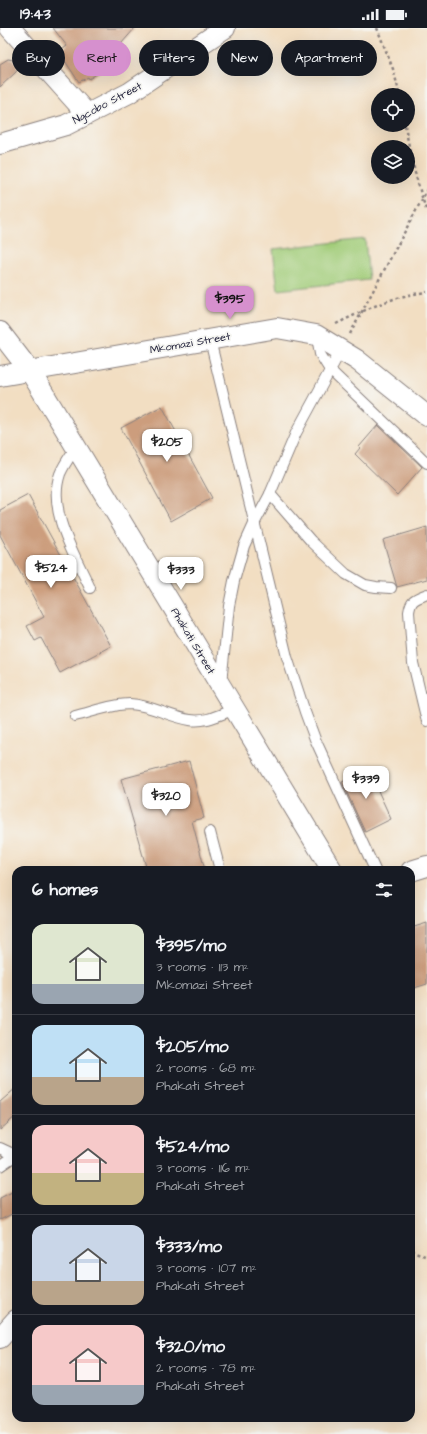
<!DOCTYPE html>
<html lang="en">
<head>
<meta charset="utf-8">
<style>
  :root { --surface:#171b24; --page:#20242c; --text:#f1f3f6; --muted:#9ea1a6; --line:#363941; --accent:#d690ce }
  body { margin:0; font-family:"Architects Daughter",sans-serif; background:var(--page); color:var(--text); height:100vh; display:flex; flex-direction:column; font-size:15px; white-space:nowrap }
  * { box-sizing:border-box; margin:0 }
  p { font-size:13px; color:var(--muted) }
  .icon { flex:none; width:22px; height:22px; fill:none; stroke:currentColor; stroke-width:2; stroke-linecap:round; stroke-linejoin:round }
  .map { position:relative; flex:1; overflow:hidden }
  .side { position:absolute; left:12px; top:838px; width:403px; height:556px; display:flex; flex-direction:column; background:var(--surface); border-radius:12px; box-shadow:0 4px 16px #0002 }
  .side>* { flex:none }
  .hud { position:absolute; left:12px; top:12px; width:403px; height:36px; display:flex; gap:8px }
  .controls { position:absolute; left:371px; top:60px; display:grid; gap:8px }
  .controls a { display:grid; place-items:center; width:44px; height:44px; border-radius:50%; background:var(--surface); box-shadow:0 4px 16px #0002; font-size:20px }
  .price { position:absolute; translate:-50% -34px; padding:0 9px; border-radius:8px; background:#fff; color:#222; font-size:13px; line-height:26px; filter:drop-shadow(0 1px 2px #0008) }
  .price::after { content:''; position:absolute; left:50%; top:24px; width:12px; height:9px; margin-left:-6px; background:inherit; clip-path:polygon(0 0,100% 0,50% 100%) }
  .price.selected { background:var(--accent); color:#111 }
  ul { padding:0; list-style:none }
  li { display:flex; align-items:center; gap:12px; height:100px; padding:0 20px }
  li+li { border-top:1px solid var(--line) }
  li span { display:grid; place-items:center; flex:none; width:112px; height:80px; border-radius:12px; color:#555 }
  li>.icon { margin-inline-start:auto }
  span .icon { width:48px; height:48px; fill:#fffc; stroke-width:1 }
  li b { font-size:17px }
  h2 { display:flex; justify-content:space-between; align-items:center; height:48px; padding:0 20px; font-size:17px }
  .tag { padding:0 14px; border-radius:18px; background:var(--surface); box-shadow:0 4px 16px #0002; font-size:14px; line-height:36px }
  .tag.selected { background:var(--accent); color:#111 }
  .status { display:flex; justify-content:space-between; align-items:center; height:28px; padding:0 20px; background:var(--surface); direction:ltr }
  .status svg { height:11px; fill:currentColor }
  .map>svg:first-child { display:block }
  .green { fill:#a1cc78; stroke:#62775a }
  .building { fill:#cc9d7d }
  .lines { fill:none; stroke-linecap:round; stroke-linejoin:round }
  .lane-casing { stroke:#8a807e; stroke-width:12 }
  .street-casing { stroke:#8a807e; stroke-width:22 }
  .path { stroke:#8a807e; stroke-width:2.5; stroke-dasharray:3 3; stroke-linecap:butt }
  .lane { stroke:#fff; stroke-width:10 }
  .street { stroke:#fff; stroke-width:20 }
  .labels { text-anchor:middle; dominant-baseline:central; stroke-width:3.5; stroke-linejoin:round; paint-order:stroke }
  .street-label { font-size:11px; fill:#22223b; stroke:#f6f6f2 }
</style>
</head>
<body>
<div class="status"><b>19:43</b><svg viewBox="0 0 49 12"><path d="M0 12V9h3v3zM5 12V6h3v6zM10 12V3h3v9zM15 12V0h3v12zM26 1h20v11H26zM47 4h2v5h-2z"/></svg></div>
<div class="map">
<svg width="427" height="1406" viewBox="0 0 427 1406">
  <rect width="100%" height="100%" fill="#f6f6f2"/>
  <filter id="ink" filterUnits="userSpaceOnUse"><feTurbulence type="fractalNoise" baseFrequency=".025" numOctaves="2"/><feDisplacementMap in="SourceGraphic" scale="8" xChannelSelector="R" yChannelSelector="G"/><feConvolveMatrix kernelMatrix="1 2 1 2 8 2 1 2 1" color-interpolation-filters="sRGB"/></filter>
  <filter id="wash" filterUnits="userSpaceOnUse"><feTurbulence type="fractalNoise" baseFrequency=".012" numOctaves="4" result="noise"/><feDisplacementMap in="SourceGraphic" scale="16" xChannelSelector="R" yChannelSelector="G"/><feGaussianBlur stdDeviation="0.9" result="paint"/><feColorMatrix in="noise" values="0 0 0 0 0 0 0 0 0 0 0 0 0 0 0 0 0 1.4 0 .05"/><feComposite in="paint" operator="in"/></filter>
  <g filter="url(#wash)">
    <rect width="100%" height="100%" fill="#f2dec2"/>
    <!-- green -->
    <polygon class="green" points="365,211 369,252 278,262 273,221"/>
    <g id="blocks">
      <!-- building -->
      <g class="building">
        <polygon points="53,0 135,0 114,24 117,29 103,39 104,41 89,51 88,49 79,54 59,24 67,18"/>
        <polygon points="8,31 14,32 18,37 17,42 16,44 0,59 0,36"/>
        <polygon points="162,378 212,470 171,493 121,400"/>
        <polygon points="378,397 422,439 397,467 355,426 360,420 359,419"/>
        <polygon points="28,467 111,618 60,645 41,610 35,613 27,598 44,589 0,507 0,482"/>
        <polygon points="427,499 427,551 397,559 383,512"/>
        <polygon points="189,733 204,790 192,793 205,842 147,842 121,751"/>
        <polygon points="368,741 391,791 365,804 342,754"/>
        <polygon points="427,895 427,956 411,961 411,900"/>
        <polygon points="16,1060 16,1088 0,1102 0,1074"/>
        <polygon points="16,1162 16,1184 0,1192 0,1170"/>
      </g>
    </g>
  </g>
  <g filter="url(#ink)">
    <use href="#blocks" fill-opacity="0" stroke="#8a807e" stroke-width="1"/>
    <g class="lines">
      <defs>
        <g id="lane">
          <polyline points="317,309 320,326 330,342 427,435"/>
          <polyline points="210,312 287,629 305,684 315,711 375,842"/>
          <path d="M76 419C71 427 64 436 60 446 47 483 75 527 90 560"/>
          <polyline points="270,466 311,513 346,546 365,557 376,559 391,560"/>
          <path d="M427 566C415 571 411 571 409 584L413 635 427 693"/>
          <polyline points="221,655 229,578 234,553 244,518 254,496 270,466 296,405 341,322"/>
          <path d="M75 688C92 684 113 676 130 676 151 677 170 689 190 692 205 695 221 686 235 681"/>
          <polyline points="210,804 220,842"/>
          <polyline points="0,1120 15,1127"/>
          <polyline points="0,1138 16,1127"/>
        </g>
        <g id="street">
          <polyline points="10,0 87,86"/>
          <polyline points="0,116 66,97 129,65 225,0"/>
          <polyline points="0,304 30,343 332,842"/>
          <polyline points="0,348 277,300 316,307 357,332 427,388"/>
          <polyline points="411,843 427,838"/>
          <polyline points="0,1310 16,1292"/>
        </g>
      </defs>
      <!-- lane casing -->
      <use href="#lane" class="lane-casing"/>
      <!-- street casing -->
      <use href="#street" class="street-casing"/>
      <!-- path -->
      <g class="path">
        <polyline points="377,0 393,41 400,67"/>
        <path d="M405 97C410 126 417 156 427 184"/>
        <path d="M336 296C367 281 392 268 427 264"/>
        <polyline points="350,306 427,162"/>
        <polyline points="411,1222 427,1229"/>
      </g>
      <!-- lane -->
      <use href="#lane" class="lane"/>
      <!-- street -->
      <use href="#street" class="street"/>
    </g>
  </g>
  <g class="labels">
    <!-- street labels -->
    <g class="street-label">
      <text transform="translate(107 75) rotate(-28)">Ngcobo Street</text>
      <text transform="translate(190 315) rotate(-10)">Mkomazi Street</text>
      <text transform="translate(193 613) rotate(59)">Phakati Street</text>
    </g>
  </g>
</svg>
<div class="controls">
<a><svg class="icon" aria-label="locate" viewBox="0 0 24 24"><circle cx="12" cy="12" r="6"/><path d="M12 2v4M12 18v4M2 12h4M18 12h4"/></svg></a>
<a><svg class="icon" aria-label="layers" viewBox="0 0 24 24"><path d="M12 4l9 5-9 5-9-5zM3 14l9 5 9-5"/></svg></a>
</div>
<b class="price selected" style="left:230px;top:292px">$395</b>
<b class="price" style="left:167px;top:435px">$205</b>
<b class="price" style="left:51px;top:561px">$524</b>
<b class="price" style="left:181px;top:563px">$333</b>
<b class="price" style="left:366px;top:772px">$339</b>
<b class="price" style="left:166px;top:789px">$320</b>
<div class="hud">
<a class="tag">Buy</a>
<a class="tag selected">Rent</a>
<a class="tag">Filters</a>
<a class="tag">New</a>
<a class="tag">Apartment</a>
</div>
<section class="side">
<h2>6 homes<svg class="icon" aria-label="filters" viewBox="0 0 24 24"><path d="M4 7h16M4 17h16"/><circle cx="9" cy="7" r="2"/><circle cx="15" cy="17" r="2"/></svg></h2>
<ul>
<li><span style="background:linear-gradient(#dfe7d0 75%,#9aa5b1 0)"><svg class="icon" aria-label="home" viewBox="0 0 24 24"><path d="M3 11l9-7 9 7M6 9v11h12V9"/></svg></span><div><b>$395/mo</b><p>3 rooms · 113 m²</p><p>Mkomazi Street</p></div></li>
<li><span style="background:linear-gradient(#bfe0f5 65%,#b9a48a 0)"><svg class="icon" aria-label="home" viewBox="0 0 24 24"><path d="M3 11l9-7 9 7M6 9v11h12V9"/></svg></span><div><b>$205/mo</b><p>2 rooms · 68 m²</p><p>Phakati Street</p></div></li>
<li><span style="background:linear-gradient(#f6c9c9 60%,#c2b280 0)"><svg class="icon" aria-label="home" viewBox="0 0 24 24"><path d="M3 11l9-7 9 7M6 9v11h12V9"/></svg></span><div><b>$524/mo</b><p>3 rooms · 116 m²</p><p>Phakati Street</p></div></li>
<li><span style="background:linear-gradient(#c9d6e8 70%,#b9a48a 0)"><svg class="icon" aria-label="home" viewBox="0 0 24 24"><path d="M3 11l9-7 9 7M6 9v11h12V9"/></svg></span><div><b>$333/mo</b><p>3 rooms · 107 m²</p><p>Phakati Street</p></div></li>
<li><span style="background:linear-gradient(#f6c9c9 75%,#9aa5b1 0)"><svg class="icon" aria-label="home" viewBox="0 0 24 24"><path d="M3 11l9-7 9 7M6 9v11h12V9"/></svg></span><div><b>$320/mo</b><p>2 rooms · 78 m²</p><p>Phakati Street</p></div></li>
</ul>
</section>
</div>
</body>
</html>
